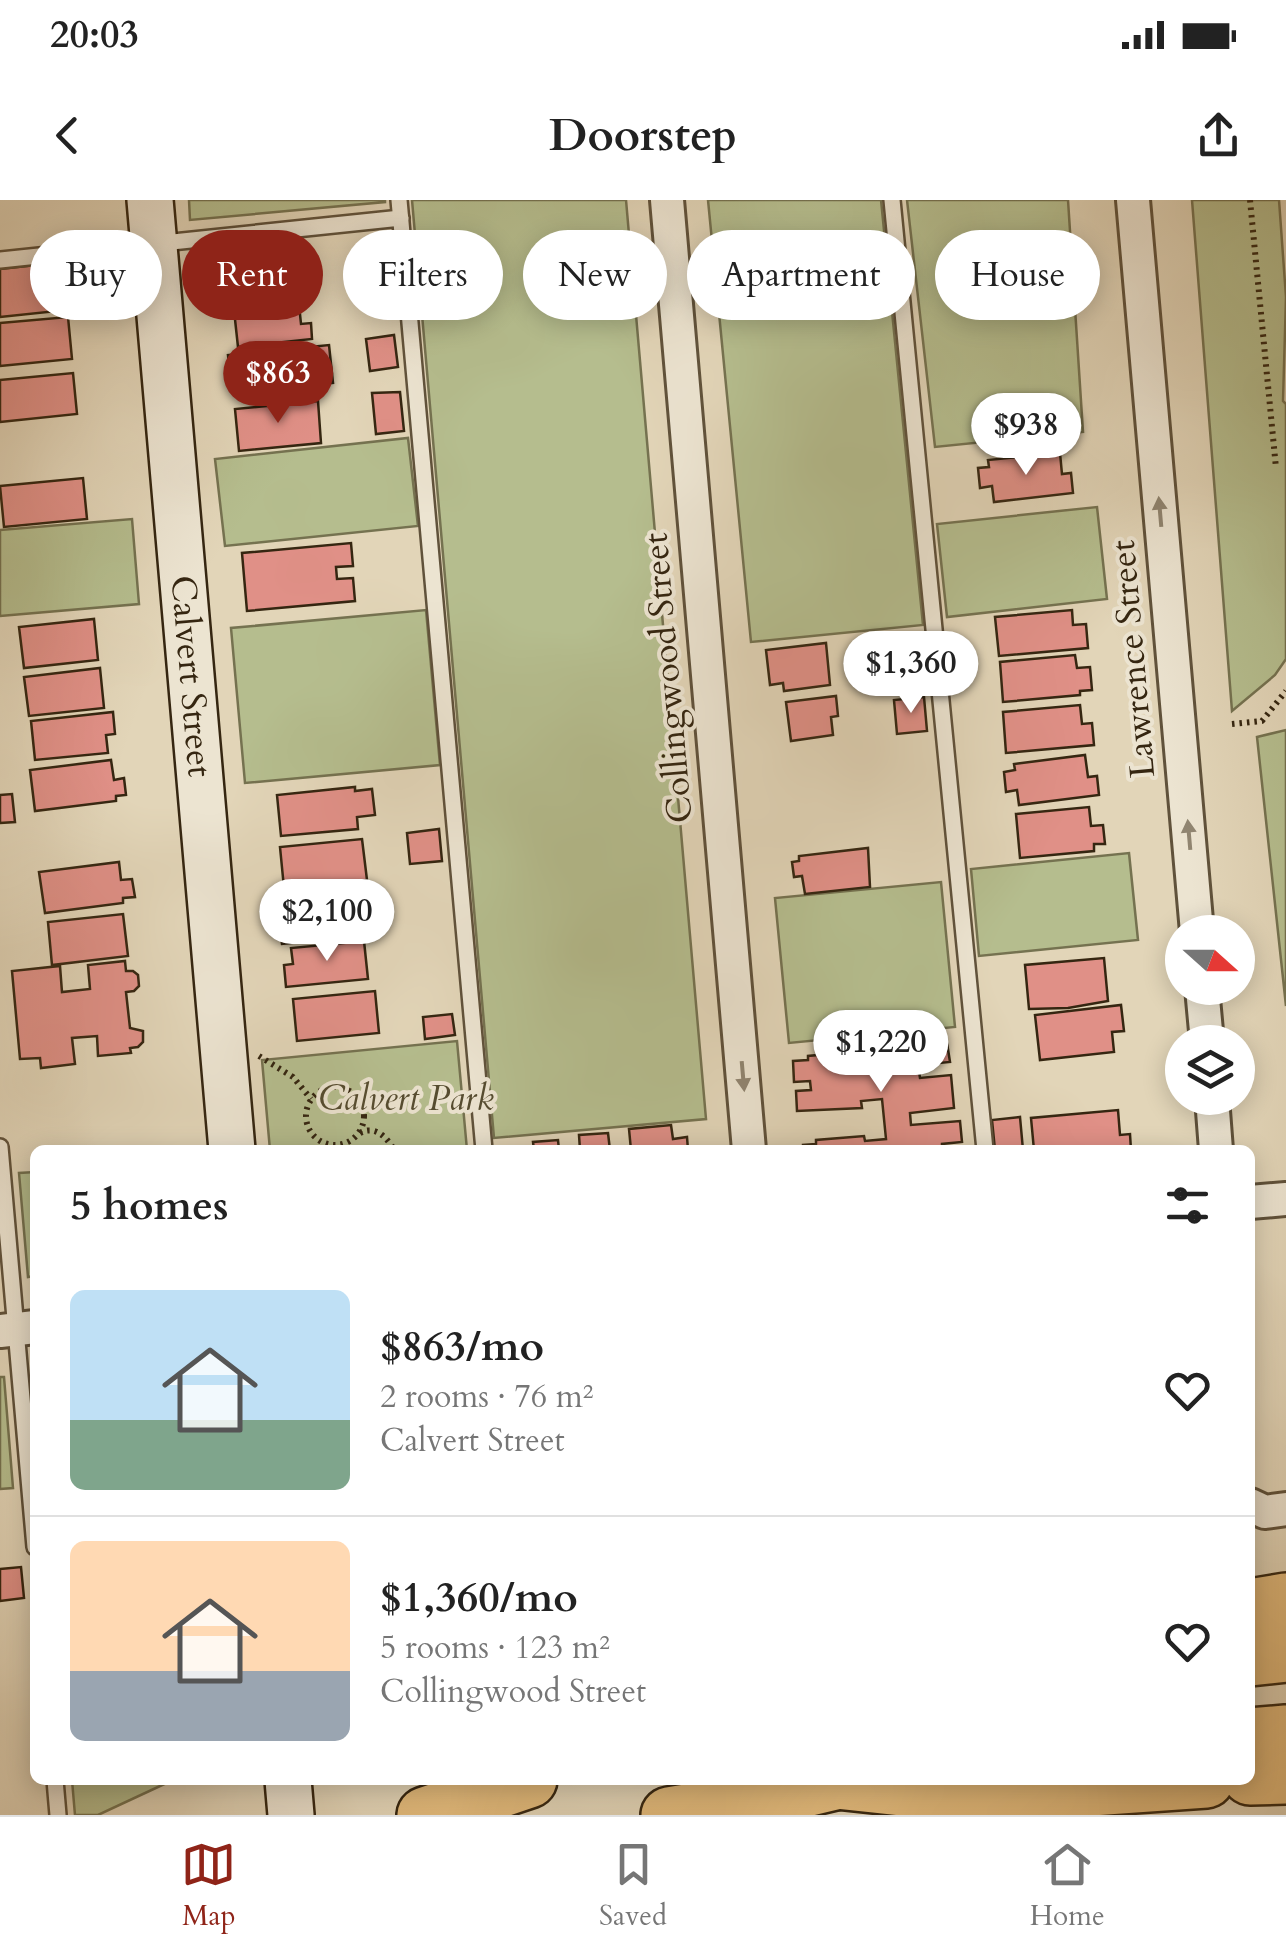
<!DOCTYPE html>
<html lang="en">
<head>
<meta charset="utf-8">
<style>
  :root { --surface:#fff; --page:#f2f2f2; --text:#222; --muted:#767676; --line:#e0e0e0; --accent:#8f2418 }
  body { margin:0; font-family:Cardo,serif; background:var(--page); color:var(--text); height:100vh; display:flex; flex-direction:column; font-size:38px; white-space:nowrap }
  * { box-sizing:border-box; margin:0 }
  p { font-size:32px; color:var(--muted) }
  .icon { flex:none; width:55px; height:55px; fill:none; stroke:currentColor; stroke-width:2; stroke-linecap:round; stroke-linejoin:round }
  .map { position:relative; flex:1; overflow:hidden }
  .details { position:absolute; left:30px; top:945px; width:1225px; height:640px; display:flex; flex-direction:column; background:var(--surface); border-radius:15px; box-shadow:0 5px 25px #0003 }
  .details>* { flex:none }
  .guide { position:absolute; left:30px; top:30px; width:1228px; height:90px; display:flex; gap:20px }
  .needle { width:65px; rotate:111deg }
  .buttons { position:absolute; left:1165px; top:715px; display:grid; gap:20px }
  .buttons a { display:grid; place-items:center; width:90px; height:90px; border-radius:50%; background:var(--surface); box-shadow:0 5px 25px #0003; font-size:50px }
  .price { position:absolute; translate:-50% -85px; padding:0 22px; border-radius:35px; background:#fff; color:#222; font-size:32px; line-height:65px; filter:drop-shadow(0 2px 5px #0008) }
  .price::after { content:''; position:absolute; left:50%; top:60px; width:30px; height:22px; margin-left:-15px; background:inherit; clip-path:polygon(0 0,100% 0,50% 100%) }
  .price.on { background:var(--accent); color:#fff }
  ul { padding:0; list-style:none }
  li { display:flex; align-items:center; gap:30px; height:250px; padding:0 40px }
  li+li { border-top:2px solid var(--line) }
  li span { display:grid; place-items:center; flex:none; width:280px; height:200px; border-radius:15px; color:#555 }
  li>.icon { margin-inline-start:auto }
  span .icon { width:120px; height:120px; fill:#fffc; stroke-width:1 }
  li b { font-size:42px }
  h2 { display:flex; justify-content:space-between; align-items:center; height:120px; padding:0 40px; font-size:42px }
  .chip { padding:0 35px; border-radius:45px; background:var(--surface); box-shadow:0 5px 25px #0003; font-size:35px; line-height:90px }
  .chip.on { background:var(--accent); color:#fff }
  .status { display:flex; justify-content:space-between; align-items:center; height:70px; padding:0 50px; background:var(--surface); direction:ltr }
  .status svg { height:28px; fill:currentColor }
  header { display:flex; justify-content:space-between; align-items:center; height:130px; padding:0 40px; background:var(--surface); font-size:45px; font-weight:700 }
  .menu { display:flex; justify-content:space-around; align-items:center; height:140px; border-top:2px solid var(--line); background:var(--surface); font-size:28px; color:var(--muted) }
  .menu a { display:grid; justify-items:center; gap:5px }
  .menu .on { color:var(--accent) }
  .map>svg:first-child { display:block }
  .green { fill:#b5bd8e; stroke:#757250; stroke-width:2.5 }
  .building { fill:#e09087; stroke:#352611; stroke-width:2.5 }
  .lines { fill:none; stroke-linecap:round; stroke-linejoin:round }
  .lane-casing { stroke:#60523b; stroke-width:20 }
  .street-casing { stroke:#60523b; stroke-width:38 }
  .secondary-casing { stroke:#352611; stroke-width:50 }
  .highway-casing { stroke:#352611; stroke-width:60 }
  .path { stroke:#352611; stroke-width:6; stroke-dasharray:2.5 5; stroke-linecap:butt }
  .lane { stroke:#ece4d1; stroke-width:15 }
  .street { stroke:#ece4d1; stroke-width:32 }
  .secondary { stroke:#ece4d1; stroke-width:45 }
  .highway { stroke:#e1ba7c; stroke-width:55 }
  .oneway { fill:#908571 }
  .labels { text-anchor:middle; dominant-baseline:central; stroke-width:8; stroke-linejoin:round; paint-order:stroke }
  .street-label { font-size:35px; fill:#352611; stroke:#ece4d1 }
  .park-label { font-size:35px; font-style:italic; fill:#554c30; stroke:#ece4d1 }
</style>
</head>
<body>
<div class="status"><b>20:03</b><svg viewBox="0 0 49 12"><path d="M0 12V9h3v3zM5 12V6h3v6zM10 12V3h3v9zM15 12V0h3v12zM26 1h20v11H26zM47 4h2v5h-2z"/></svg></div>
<header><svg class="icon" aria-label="back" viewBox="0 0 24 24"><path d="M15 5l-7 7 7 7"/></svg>Doorstep<svg class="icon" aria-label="share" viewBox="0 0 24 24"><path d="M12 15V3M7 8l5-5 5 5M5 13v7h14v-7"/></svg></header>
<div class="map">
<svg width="1286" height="1615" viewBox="0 0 1286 1615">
  <rect width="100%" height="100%" fill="#e2d5b8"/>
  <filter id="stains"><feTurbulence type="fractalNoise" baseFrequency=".002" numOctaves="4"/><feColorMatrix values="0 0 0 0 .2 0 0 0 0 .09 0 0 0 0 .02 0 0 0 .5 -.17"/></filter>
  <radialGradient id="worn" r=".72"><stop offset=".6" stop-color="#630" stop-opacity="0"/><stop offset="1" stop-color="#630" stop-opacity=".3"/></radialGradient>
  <!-- green -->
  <g class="green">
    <polygon points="189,0 385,0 385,2 190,20"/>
    <polygon points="412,0 626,0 706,919 494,938"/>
    <polygon points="708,0 881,0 923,425 751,442"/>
    <polygon points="907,0 1068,0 1083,232 935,247"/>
    <polygon points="1192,0 1279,0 1286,97 1283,201 1286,204 1286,459 1275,475 1232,511"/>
    <polygon points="408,238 418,326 225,346 215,259"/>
    <polygon points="1097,307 1107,399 947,417 937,324"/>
    <polygon points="132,319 139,404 0,416 0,330"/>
    <polygon points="426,410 440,565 245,583 231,428"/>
    <polygon points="1286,530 1286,806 1257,537"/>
    <polygon points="1129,653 1138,740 979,756 971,669"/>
    <polygon points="941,682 955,827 789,843 775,698"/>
    <polygon points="457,841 467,950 270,950 262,860"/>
    <polygon points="35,972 35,1076 28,1077 19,973"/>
    <polygon points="0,1177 4,1177 13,1288 0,1289"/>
    <polygon points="72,1580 173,1580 98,1615 75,1615"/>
  </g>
  <!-- building -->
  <g class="building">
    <polygon points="296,41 300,83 224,90 221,54 228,53 228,47"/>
    <polygon points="62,62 67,110 0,117 0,69"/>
    <polygon points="298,95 301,124 311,123 312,139 238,147 233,101"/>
    <polygon points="68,117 72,159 0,166 0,123"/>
    <polygon points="394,135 398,167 370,171 366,139"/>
    <polygon points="329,145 333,183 314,185 315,191 241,199 239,181 231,181 228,155"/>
    <polygon points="73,173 77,214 0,222 0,180"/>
    <polygon points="400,192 404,231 376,234 372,193"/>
    <polygon points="318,201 321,243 239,251 235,209"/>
    <polygon points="1060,253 1062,274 1071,273 1073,293 994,302 992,286 980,288 978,268 989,267 988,260"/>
    <polygon points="83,278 87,319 4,327 0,286"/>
    <polygon points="351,343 353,366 336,367 337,379 353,378 355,401 247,411 242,353"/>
    <polygon points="1072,410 1073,425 1086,424 1088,448 999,456 995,417"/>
    <polygon points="94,419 98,460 24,468 19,427"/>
    <polygon points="826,443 830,485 784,491 783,483 770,485 766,450"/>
    <polygon points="1075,455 1077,468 1090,467 1092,490 1080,491 1080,495 1003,502 1000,462"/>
    <polygon points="100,468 104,508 29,516 24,477"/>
    <polygon points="836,496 838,516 831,517 833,535 791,541 786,502"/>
    <polygon points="924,497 927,531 897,534 894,500"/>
    <polygon points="1080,505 1082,524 1092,523 1094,545 1006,553 1003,512"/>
    <polygon points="113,512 115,534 106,535 108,553 35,560 31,521"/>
    <polygon points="1085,555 1088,577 1097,576 1099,595 1019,605 1017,590 1006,592 1004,572 1015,570 1014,564"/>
    <polygon points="111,560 114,580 124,578 126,595 116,596 116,601 35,611 30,570"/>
    <polygon points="355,587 355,591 372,589 375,615 357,617 358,629 281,636 277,595"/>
    <polygon points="12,594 15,622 0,623 0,595"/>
    <polygon points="1089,607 1091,626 1103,625 1105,644 1094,644 1094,651 1020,658 1016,614"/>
    <polygon points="439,629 442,661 410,664 407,633"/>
    <polygon points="362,639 367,680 284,688 280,647"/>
    <polygon points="868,648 870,687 805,694 802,676 794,677 792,662 799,661 799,656"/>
    <polygon points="119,662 121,680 132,679 135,697 123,698 123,703 45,713 39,672"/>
    <polygon points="370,690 374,735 282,744 279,721 286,720 287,698"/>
    <polygon points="123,714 128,756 52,765 48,722"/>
    <polygon points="364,741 368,779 286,787 284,765 293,764 291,748"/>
    <polygon points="1104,758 1108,801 1068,808 1029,809 1025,765"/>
    <polygon points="125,761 126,771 133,771 138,775 139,786 134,791 126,792 130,828 143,831 143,842 138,847 130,848 131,853 98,856 97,836 72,838 75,864 41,868 40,858 20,859 12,771 60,766 62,792 90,789 88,765"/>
    <polygon points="375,791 379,833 297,841 293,799"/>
    <polygon points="1121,805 1124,831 1112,832 1114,852 1040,860 1035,815"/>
    <polygon points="452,814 455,835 425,839 423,817"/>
    <polygon points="947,843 950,862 918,865 920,878 951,875 954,908 910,913 911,925 960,921 962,942 942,944 942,950 803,950 803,945 816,944 816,940 864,936 865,941 886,939 882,899 861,901 862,908 797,911 796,891 811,890 810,881 794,882 793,861 808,860 808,856"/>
    <polygon points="1118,910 1120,935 1130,934 1131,950 1034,950 1031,918"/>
    <polygon points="1020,917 1023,950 995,950 992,920"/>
    <polygon points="671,925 673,939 687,937 688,950 631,950 629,929"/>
    <polygon points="608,933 610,950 580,950 579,935"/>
    <polygon points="558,940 559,950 534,950 533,942"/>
    <polygon points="21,1367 24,1398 0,1401 0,1369"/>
  </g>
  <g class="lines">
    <defs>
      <g id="lane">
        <polyline points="399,0 484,950"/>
        <polyline points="892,0 985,950"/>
        <polyline points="0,60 401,18"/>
        <polyline points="0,947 35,1347"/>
        <polyline points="55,1580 58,1615"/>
      </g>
      <g id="street">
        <polyline points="667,0 749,950"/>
        <polyline points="1133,0 1197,732"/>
        <polyline points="1202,788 1207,842"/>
        <polyline points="1212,898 1216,950"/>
        <polyline points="1250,1002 1286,999"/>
        <polyline points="0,1131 35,1127"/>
        <polyline points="1250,1305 1265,1312 1286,1309"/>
      </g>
      <g id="secondary">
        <path id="s1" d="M150 0 232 950"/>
        <polyline points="288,1580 291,1615"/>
      </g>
      <g id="highway">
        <polyline points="1250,1407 1286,1401"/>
        <polyline points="1250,1458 1286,1454"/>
        <polyline points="1250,1536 1286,1533"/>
        <polyline points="1250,1577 1286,1576"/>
        <polyline points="836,1581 978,1596 1206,1580"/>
        <polyline points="425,1615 529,1580"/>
        <polyline points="669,1615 759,1600 843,1580"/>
      </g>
    </defs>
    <!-- lane casing -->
    <use href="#lane" class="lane-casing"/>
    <!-- street casing -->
    <use href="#street" class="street-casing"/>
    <!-- secondary casing -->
    <use href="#secondary" class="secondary-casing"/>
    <!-- highway casing -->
    <use href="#highway" class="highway-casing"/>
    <!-- path -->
    <g class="path">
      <polyline points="1250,0 1276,268"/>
      <polyline points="1232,524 1262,521 1286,491"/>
      <polyline points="259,856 293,877 311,899"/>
      <circle cx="335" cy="916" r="29"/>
      <path d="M360 933C375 925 387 937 394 950"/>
    </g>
    <!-- lane -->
    <use href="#lane" class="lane"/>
    <!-- street -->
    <use href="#street" class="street"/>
    <!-- secondary -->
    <use href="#secondary" class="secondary"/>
    <!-- highway -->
    <use href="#highway" class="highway"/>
  </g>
  <!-- one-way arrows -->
  <defs><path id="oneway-solid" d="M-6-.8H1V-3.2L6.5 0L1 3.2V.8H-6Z" transform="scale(2.5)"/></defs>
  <g class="oneway">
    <use href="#oneway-solid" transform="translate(1160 312) rotate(-95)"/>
    <use href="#oneway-solid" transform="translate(1189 635) rotate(-95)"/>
    <use href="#oneway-solid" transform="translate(743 876) rotate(85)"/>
  </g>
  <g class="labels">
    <!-- street labels -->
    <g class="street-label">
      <text transform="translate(1133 459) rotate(-95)">Lawrence Street</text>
      <text stroke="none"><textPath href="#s1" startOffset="478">Calvert Street</textPath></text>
      <text transform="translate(668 478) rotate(-95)">Collingwood Street</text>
    </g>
    <!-- park labels -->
    <g class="park-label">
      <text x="406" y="899">Calvert Park</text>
    </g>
  </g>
  <rect width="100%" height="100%" filter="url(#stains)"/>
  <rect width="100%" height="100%" fill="url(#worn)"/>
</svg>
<div class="buttons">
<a><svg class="needle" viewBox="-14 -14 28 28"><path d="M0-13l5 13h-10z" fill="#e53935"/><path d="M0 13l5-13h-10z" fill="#767676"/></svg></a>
<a><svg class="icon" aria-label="layers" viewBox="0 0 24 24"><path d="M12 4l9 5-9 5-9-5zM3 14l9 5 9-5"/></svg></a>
</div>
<b class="price on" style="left:278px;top:226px">$863</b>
<b class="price" style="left:1026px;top:278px">$938</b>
<b class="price" style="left:911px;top:516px">$1,360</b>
<b class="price" style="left:327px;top:764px">$2,100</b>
<b class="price" style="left:881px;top:895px">$1,220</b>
<div class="guide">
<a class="chip">Buy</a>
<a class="chip on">Rent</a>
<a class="chip">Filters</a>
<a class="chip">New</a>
<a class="chip">Apartment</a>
<a class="chip">House</a>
</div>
<section class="details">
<h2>5 homes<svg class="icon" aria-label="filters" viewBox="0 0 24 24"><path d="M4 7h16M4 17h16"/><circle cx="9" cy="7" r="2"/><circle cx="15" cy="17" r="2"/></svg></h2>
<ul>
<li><span style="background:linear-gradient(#bfe0f5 65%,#7fa58c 0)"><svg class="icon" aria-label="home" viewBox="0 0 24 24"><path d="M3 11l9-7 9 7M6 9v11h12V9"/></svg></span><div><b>$863/mo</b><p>2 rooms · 76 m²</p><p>Calvert Street</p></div><svg class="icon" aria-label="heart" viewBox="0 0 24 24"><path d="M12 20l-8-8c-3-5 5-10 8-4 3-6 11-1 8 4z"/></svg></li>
<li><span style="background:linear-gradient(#ffd9b3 65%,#9aa5b1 0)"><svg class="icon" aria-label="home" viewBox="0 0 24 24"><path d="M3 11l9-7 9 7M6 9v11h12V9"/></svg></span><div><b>$1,360/mo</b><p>5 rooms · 123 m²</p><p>Collingwood Street</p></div><svg class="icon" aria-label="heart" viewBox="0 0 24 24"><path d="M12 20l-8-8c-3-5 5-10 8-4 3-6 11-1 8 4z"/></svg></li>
</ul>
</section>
</div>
<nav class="menu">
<a class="on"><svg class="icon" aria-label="map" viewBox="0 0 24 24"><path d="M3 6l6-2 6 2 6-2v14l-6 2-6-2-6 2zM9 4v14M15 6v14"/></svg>Map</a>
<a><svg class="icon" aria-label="saved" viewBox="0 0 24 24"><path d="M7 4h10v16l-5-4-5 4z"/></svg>Saved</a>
<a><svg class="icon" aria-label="home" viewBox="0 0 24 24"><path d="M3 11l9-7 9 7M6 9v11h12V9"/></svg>Home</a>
</nav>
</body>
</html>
